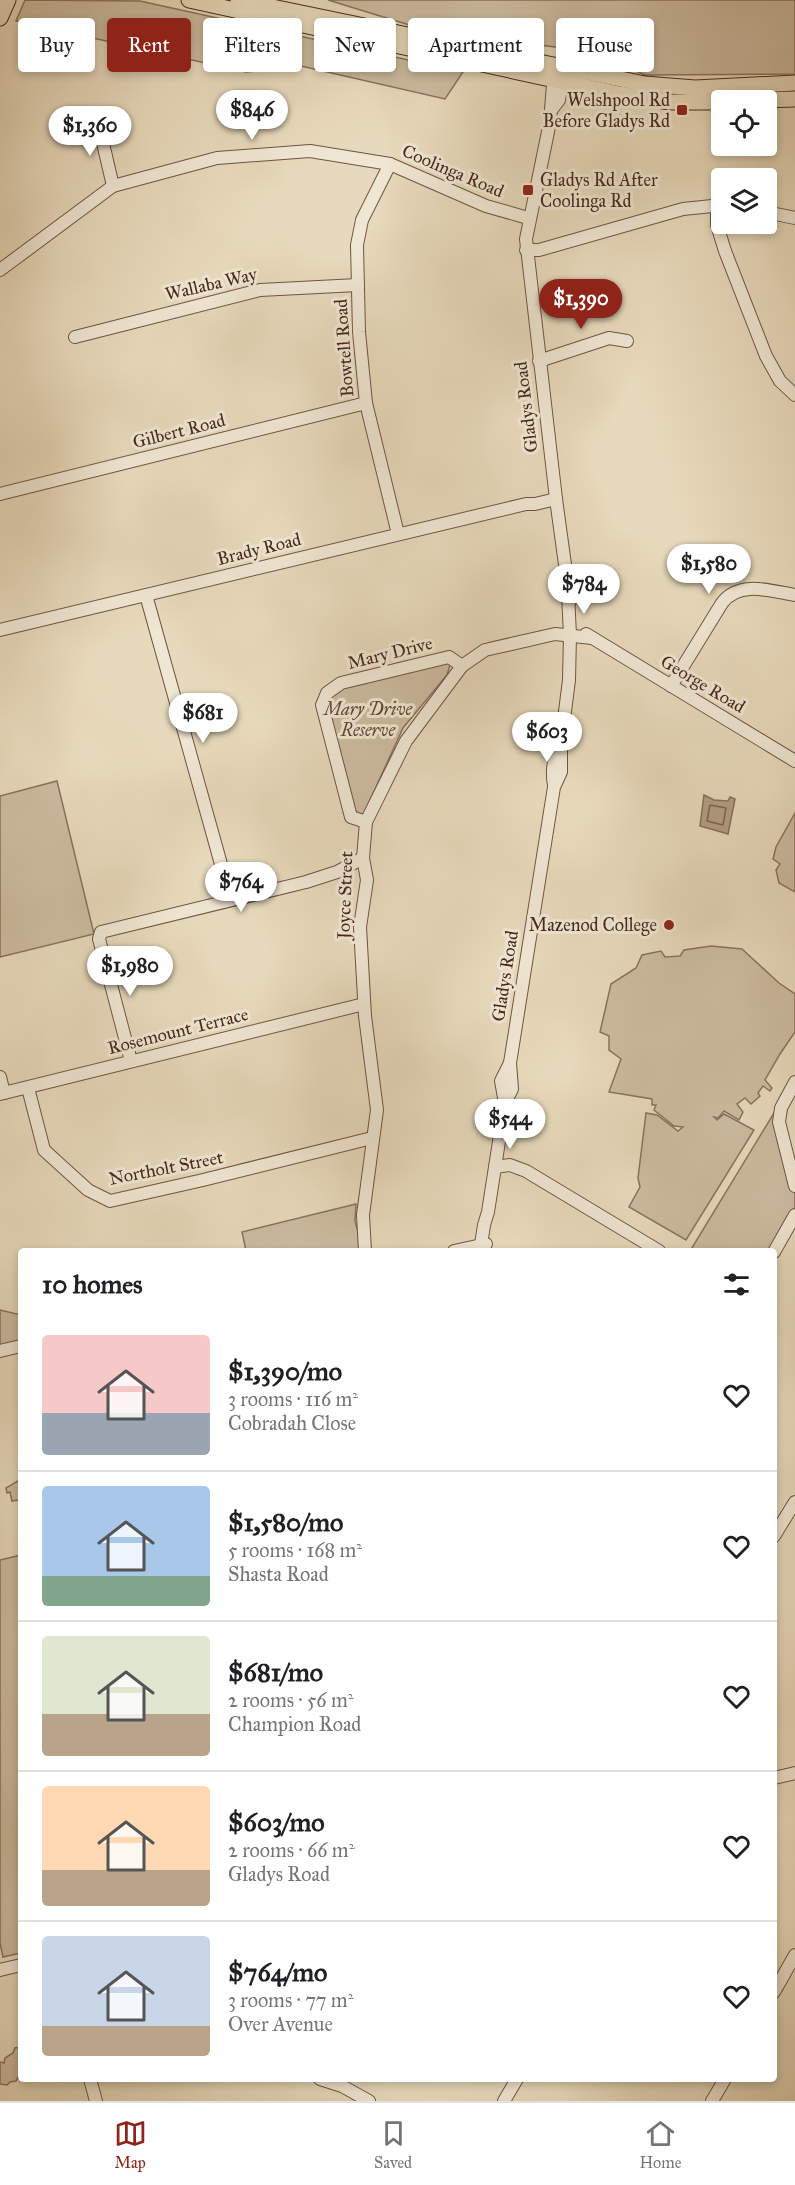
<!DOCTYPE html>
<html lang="en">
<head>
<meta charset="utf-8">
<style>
  :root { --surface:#fff; --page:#f2f2f2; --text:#202124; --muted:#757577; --line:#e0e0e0; --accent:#8f2418 }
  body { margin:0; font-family:"IM FELL Great Primer",serif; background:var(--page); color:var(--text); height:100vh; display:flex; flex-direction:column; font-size:22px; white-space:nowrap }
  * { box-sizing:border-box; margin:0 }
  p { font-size:20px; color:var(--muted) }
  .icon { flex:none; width:33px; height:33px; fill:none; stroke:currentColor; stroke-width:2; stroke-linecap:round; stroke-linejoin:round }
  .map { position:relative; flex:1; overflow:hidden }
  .panel { position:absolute; left:18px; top:1248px; width:759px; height:834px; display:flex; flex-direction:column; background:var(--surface); border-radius:6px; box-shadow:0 3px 9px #0003 }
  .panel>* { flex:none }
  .banner { position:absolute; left:18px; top:18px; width:759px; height:54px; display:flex; gap:12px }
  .tools { position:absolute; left:711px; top:90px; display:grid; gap:12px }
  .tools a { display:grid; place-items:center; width:66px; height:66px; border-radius:6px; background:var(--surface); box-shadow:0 3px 9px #0003; font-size:30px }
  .price { position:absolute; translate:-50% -51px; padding:0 14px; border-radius:21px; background:#fff; color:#222; font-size:20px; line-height:39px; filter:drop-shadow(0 2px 3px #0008) }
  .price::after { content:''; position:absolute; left:50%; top:36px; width:18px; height:14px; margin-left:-9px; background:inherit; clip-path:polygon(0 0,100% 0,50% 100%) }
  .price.selected { background:var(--accent); color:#fff }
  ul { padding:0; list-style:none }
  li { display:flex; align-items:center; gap:18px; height:150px; padding:0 24px }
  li+li { border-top:2px solid var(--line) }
  li span { display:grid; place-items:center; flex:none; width:168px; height:120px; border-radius:6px; color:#555 }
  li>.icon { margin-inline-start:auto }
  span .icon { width:72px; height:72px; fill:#fffc; stroke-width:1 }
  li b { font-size:26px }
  h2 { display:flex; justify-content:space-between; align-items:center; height:72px; padding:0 24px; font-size:26px }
  .pill { padding:0 21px; border-radius:6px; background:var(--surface); box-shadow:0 3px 9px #0003; font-size:21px; line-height:54px }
  .pill.selected { background:var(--accent); color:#fff }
  .tab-bar { display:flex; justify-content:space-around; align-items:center; height:84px; border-top:2px solid var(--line); background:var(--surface); font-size:16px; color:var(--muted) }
  .tab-bar a { display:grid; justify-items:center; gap:3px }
  .tab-bar .selected { color:var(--accent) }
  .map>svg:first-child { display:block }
  .green { fill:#ccbba0; stroke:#8a725d; stroke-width:1.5 }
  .water { fill:#b19d84; stroke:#876f5a; stroke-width:1.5 }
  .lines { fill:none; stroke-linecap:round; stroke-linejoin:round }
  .shore { stroke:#7c634f; stroke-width:1.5 }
  .minor-casing { stroke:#6f5542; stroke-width:14 }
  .major-casing { stroke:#47291a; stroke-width:17 }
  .minor { stroke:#efe6d3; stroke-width:12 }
  .major { stroke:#e7d9bb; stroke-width:15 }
  .poi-dot { fill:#8f2418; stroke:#efe6d3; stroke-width:2 }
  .labels { text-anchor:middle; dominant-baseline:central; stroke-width:6; stroke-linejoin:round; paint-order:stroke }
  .poi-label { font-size:18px; fill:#47291a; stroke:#efe6d3; text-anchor:end }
  .street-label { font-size:18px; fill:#47291a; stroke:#efe6d3 }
  .park-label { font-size:18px; font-style:italic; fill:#624635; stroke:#efe6d3 }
</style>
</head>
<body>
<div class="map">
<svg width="795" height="2101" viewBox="0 0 795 2101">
  <rect width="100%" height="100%" fill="#e7d9bb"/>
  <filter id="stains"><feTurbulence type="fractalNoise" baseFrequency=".00333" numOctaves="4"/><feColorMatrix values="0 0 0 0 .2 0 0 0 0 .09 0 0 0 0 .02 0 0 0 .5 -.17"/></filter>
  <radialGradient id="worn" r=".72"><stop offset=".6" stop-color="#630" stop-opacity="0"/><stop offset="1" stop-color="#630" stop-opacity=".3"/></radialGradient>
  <!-- green -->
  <g class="green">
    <polygon points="25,0 140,1 463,72 445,99 301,66 246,72 16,21"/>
    <polygon points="328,0 795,0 795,74 645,75 588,51 432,32"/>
    <polygon points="446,662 450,665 447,675 403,728 366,809 364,814 359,815 356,813 328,706 330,698 340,689"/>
    <polygon points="57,781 94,934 0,957 0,796"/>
    <polygon points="795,813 795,892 779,883 776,870 780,864 773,859 776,847"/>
    <polygon points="711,946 742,949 779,983 795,994 795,1032 780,1054 765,1080 772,1088 770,1091 763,1086 758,1093 760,1096 751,1104 745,1098 737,1104 743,1112 739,1120 724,1111 718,1118 714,1117 717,1120 724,1114 754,1130 686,1240 629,1207 640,1187 638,1178 646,1113 657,1115 678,1131 683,1127 674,1126 654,1110 656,1105 652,1105 652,1099 609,1092 621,1059 609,1050 609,1036 600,1032 611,984 636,968 642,955 661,951 665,957 680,956 684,950"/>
    <polygon points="777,1108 795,1191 795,1209 769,1251 690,1251"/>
    <polygon points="356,1204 355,1221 363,1251 246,1251 242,1232"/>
    <polygon points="0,1310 21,1315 21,1340 0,1346"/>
    <polygon points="21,1479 21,1503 17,1500 12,1501 10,1492 7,1493 6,1488"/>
    <polygon points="21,1555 21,1953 3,1957 0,1943 0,1560"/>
    <polygon points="21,2047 21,2078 18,2077 16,2081 10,2082 7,2085 0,2084 0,2062 4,2063 5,2058 13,2053 15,2048"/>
  </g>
  <!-- water -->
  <polygon class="water" points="704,795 714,800 728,801 730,797 735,799 728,834 700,826"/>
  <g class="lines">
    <!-- shore -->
    <polygon class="shore" points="710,805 726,808 723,825 707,821"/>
    <defs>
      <g id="minor">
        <polyline points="552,109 559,100 561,87 557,81 553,85 550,122 526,239 556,499 570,601"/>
        <polyline points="98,122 113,186"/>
        <polyline points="390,164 362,220 357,245 359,332 366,403 398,534"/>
        <polyline points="717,204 717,225 725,251 766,356 780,381 795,395"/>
        <polyline points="766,212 795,218"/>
        <polyline points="526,250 539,250 683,209 722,205"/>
        <polyline points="0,270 113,186 217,158 310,151 390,164 486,206 528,218"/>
        <polyline points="75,337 260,290 358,285"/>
        <polyline points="539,361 609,338 627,341"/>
        <polyline points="0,494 366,403"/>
        <polyline points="146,595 231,900"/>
        <polyline points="0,630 526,504 535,504 556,499"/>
        <polyline points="586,634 795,761"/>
        <path d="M671 686 722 603C739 580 771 591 795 595"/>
        <path d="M554 785C551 769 554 759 560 744"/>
        <polyline points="366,822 351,817 322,705 327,693 341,683 449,657 462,666"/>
        <polyline points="131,1061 99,939 101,932 306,882 337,872 363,858"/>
        <polyline points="0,1077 4,1093"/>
        <polyline points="795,1082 781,1108 779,1122 795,1186"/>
        <polyline points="28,1088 44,1150 88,1190 110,1201 203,1180 372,1138"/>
        <polyline points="0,1094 364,1004"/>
        <polyline points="505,1103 501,1081 510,1063"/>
        <polyline points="495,1167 510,1165 526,1171 659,1251"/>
        <polyline points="365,1251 363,1215 377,1110 365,1016 360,927 367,880 363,858 366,822 406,741 462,666 485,650 555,634 592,638"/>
        <polyline points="454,1251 486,1244"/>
        <polyline points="480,1251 484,1225 488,1212 505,1103 512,1089 510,1063 554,787 561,772 561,743 569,680 570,635 568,594"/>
        <polyline points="774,1252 795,1215"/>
        <polyline points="0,1351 21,1346"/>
        <polyline points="774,1536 795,1502"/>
        <polyline points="774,1778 795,1773"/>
        <polyline points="0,1970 21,1965"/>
        <polyline points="774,1992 795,1955"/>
        <polyline points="90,2079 96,2101"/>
        <polyline points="320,2079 342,2086 369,2101"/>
        <polyline points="504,2101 517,2079"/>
        <polyline points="712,2101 725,2079"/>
      </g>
      <g id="major">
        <polyline points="189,0 619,94 670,102 722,102"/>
        <polyline points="238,0 645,84 695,88 795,83"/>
        <polyline points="0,18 8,0"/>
        <polyline points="760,100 795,99"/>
      </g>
    </defs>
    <!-- minor casing -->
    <use href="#minor" class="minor-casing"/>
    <!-- major casing -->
    <use href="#major" class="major-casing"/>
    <!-- minor -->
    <use href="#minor" class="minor"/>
    <!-- major -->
    <use href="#major" class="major"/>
  </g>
  <!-- markers -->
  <g class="poi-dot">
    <rect x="676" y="104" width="12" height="12" rx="3"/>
    <rect x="522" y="184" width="12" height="12" rx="3"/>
    <circle cx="669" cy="925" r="6"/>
  </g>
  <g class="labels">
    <!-- poi labels -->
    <g class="poi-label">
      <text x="670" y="100">Welshpool Rd<tspan x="670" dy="21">Before Gladys Rd</tspan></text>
      <text x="540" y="180" text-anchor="start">Gladys Rd After<tspan x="540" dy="21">Coolinga Rd</tspan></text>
      <text x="657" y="925">Mazenod College</text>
    </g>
    <!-- street labels -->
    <g class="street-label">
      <text transform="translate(453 171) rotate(23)">Coolinga Road</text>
      <text transform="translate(211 284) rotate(-13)">Wallaba Way</text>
      <text transform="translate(344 348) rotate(-94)">Bowtell Road</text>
      <text transform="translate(526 407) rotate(-97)">Gladys Road</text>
      <text transform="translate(179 431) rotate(-14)">Gilbert Road</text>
      <text transform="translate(259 549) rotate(-14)">Brady Road</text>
      <text transform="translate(390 653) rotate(-14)">Mary Drive</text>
      <text transform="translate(703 684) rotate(31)">George Road</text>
      <text transform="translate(345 895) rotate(-88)">Joyce Street</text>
      <text transform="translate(505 976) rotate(-81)">Gladys Road</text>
      <text transform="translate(178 1031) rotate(-14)">Rosemount Terrace</text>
      <text transform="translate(166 1168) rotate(-11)">Northolt Street</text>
    </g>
    <!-- park labels -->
    <g class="park-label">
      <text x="368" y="709">Mary Drive<tspan x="368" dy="21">Reserve</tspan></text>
    </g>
  </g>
  <rect width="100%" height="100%" filter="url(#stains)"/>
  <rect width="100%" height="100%" fill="url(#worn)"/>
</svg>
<div class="tools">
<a><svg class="icon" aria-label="locate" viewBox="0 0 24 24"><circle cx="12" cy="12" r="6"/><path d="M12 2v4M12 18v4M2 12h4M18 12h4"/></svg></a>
<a><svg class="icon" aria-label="layers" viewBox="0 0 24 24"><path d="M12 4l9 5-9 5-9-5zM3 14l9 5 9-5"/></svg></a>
</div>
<b class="price" style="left:252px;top:141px">$846</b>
<b class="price" style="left:90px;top:157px">$1,360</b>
<b class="price selected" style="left:581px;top:330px">$1,390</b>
<b class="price" style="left:709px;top:595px">$1,580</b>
<b class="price" style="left:584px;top:615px">$784</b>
<b class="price" style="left:203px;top:744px">$681</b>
<b class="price" style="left:547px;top:763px">$603</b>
<b class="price" style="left:241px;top:913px">$764</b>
<b class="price" style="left:130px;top:997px">$1,980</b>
<b class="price" style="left:510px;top:1150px">$544</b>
<div class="banner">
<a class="pill">Buy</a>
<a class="pill selected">Rent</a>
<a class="pill">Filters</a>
<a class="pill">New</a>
<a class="pill">Apartment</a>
<a class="pill">House</a>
</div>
<section class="panel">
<h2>10 homes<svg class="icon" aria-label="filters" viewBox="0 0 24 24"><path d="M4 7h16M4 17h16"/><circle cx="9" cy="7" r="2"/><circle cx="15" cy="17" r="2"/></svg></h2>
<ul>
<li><span style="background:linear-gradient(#f6c9c9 65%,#9aa5b1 0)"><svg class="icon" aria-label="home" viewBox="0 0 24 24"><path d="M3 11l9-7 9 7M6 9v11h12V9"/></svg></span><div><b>$1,390/mo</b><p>3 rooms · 116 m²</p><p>Cobradah Close</p></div><svg class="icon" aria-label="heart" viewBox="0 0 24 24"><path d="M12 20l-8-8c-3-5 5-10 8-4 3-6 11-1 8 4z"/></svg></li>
<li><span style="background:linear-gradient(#a9c7e8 75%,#7fa58c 0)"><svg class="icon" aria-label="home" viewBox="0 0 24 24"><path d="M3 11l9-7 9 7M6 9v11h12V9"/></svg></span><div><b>$1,580/mo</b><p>5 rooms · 168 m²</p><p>Shasta Road</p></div><svg class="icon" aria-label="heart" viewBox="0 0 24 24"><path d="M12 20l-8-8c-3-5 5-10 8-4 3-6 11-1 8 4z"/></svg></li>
<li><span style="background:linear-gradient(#dfe7d0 65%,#b9a48a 0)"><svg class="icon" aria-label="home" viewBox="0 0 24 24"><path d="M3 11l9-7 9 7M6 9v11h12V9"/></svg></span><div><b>$681/mo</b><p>2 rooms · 56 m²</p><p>Champion Road</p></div><svg class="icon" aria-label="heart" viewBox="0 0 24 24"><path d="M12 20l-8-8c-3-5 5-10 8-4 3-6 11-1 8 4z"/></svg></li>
<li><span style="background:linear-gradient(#ffd9b3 70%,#b9a48a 0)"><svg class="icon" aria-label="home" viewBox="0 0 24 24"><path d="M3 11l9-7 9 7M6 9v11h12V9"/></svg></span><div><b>$603/mo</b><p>2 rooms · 66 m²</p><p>Gladys Road</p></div><svg class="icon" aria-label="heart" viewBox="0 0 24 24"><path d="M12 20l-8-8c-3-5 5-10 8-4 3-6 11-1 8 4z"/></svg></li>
<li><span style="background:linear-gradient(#c9d6e8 75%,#b9a48a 0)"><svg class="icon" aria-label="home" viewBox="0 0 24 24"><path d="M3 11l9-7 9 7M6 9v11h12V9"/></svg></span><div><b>$764/mo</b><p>3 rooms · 77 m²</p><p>Over Avenue</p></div><svg class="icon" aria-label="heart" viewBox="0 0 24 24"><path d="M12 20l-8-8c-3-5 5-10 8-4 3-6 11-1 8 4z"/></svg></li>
</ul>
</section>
</div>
<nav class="tab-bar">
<a class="selected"><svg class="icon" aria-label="map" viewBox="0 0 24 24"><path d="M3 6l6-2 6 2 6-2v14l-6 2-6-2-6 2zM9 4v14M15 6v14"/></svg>Map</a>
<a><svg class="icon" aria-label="saved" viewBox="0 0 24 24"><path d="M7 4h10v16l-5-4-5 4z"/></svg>Saved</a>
<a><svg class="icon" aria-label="home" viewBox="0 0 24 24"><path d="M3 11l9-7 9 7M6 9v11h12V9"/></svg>Home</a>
</nav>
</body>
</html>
